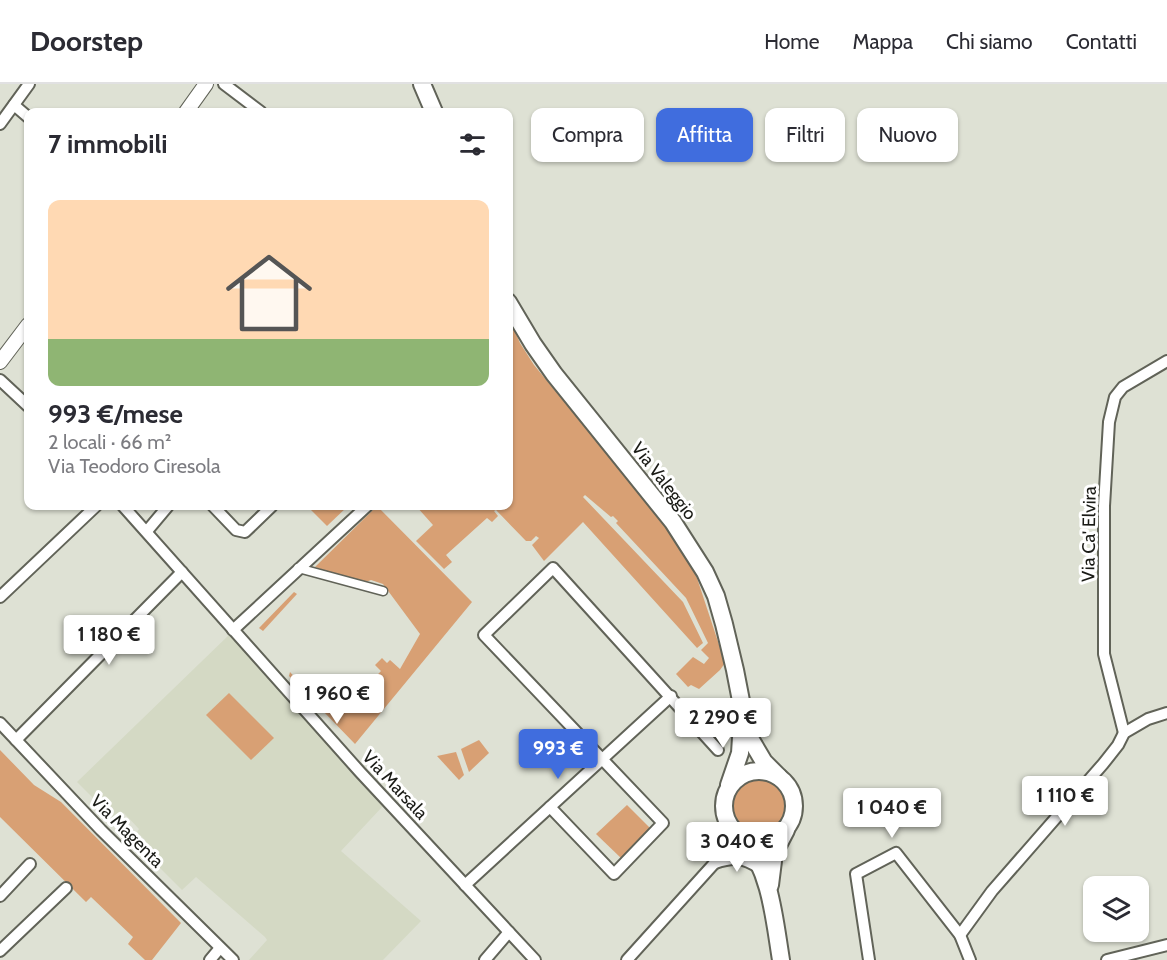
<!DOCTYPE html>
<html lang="it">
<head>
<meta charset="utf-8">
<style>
  :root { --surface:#fff; --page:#f7f7f7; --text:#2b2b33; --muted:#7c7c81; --line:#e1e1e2; --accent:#406dde }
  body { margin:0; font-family:Cabin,sans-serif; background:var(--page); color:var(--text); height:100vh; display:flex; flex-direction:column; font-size:22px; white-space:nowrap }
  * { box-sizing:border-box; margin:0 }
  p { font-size:20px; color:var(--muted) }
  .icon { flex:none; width:33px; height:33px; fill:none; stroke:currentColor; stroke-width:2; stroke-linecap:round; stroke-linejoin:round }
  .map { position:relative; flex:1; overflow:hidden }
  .side { position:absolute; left:24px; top:24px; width:489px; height:402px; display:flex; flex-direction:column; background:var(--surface); border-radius:12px; box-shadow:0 2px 4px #0004 }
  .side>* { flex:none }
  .top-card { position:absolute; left:531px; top:24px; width:546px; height:54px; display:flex; gap:12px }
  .controls { position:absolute; left:1083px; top:792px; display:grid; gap:12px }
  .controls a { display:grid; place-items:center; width:66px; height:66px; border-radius:12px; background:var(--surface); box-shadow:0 2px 4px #0004; font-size:30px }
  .price { position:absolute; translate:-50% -51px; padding:0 14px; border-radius:6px; background:#fff; color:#222; font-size:20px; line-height:39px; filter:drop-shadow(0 2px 3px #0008) }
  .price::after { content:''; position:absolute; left:50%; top:36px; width:18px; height:14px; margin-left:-9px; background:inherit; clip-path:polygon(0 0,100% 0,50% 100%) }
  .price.current { background:var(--accent); color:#fff }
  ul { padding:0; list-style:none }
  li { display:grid; align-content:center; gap:12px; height:318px; padding:0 24px }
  li span { display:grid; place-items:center; height:186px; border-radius:12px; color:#555 }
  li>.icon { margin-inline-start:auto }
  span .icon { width:108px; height:108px; fill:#fffc; stroke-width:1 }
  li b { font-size:26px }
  h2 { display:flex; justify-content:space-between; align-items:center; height:72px; padding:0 24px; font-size:26px }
  .tag { padding:0 21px; border-radius:12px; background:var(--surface); box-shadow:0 2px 4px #0004; font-size:21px; line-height:54px }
  .tag.current { background:var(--accent); color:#fff }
  header { display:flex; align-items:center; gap:36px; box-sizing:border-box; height:84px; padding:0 30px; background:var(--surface); border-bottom:2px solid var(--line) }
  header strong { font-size:28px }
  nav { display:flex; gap:33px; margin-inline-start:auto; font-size:21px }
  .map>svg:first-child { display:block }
  .built { fill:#d4d9c4 }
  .green { fill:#d8a074 }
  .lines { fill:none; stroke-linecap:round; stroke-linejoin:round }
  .pedestrian-casing { stroke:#616358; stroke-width:11 }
  .minor-casing { stroke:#616358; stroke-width:14 }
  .tertiary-casing { stroke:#616358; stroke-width:16 }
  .secondary-casing { stroke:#616358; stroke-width:20 }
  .pedestrian { stroke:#fff; stroke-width:8 }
  .minor { stroke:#fff; stroke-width:10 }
  .tertiary { stroke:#fff; stroke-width:14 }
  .secondary { stroke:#fff; stroke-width:16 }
  .labels { text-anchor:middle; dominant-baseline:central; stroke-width:6; stroke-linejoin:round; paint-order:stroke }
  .street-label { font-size:18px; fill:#1a1b16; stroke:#fff }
</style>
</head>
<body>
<header>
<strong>Doorstep</strong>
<nav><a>Home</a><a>Mappa</a><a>Chi siamo</a><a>Contatti</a></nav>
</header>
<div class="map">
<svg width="1167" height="876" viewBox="0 0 1167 876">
  <rect width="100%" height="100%" fill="#dee1d4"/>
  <!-- built -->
  <polygon class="built" points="231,549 383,722 341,767 421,837 383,876 249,876 267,856 265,853 196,793 182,806 138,762 145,756 137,748 139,745 124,729 115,736 77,698"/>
  <!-- green -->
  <g class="green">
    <polygon points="509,234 520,259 534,281 663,438 678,460 697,494 725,579 720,586 699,605 691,601 688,603 676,590 693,573 704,580 709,574 701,566 708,559 686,514 616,439 618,437 613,432 611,433 585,411 583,413 683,518 703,559 697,564 583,438 544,477 532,461 539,454 536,452 531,457 526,457 496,426 494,427 498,432 492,438 487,434 446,471 452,478 444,485 416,457 433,441 416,422 508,422"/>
    <polygon points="307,422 348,422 327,442"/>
    <polygon points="377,422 472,518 355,660 289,592 290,588 323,625 329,626 339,620 344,626 381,587 375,581 382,574 387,579 390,576 400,585 420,550 383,500 371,496 363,499 315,483"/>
    <polygon points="294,508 297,510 263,547 259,544"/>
    <polygon points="229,609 274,654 251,676 206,631"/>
    <polygon points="479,656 489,669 469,688 461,665"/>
    <polygon points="0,666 34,701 61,718 181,839 152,876 145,876 128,860 133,853 91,813 86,818 0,733"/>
    <polygon points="456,668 464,691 459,696 437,672"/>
    <circle cx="759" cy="722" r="28"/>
    <polygon points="627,721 652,746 622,775 596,750"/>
  </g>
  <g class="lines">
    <defs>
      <polyline id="pedestrian" points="298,484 383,507"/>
      <g id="minor">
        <polyline points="224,0 261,28"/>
        <polyline points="14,21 28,33"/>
        <polyline points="0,40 29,0"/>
        <polyline points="0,296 28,322"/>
        <polyline points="123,422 360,688 535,876"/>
        <polyline points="213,422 236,446 245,448 272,422"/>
        <polyline points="147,447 168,422"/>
        <polyline points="0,513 96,422"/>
        <polyline points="233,546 367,422"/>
        <polyline points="0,639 101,746 233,876"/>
        <polyline points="1124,649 1104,570 1104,422 1109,338 1115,313 1123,303 1167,277"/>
        <polyline points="16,656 182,488"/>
        <polyline points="550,723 614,790 663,739 484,551 553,484 718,666"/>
        <polyline points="714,775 723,748 725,731"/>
        <path d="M715 779C733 773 743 773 759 784"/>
        <polyline points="465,801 671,612"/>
        <polyline points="0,812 30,780"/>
        <polyline points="960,851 992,807 1103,680 1118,661 1124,649 1148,635 1167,629"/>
        <polyline points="0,867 66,804"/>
        <polyline points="210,876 220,864"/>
        <polyline points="485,876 509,848"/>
        <polyline points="627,876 739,752"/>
        <polyline points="869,876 856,790 896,769 960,851 970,876"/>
        <polyline points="1107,876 1167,861"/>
      </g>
      <g id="tertiary">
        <polyline points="186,28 206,0"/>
        <polyline points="0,278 28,241"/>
      </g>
      <g id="secondary">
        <polyline points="422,0 434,28"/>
        <polyline points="508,218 533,260 554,290 673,438 705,488 716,512 724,540 735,586 742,622 751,656 764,678 779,693"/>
        <circle cx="759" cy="722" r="35"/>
        <polyline points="729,701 740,669 742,638"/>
        <path d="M744 754C771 790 774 833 781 876"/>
        <polyline points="770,801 774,769 786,746"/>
      </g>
    </defs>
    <!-- pedestrian casing -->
    <use href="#pedestrian" class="pedestrian-casing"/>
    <!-- minor casing -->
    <use href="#minor" class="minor-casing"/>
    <!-- tertiary casing -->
    <use href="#tertiary" class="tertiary-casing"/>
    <!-- secondary casing -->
    <use href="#secondary" class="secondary-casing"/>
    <!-- pedestrian -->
    <use href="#pedestrian" class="pedestrian"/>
    <!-- minor -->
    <use href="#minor" class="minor"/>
    <!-- tertiary -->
    <use href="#tertiary" class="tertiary"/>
    <!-- secondary -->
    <use href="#secondary" class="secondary"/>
  </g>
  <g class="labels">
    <!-- street labels -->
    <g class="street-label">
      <text transform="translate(664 397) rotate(52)">Via Valeggio</text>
      <text transform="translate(1089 450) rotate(-89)">Via Ca' Elvira</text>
      <text transform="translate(395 701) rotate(47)">Via Marsala</text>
      <text transform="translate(127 747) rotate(45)">Via Magenta</text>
    </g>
  </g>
</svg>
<div class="controls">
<a><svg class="icon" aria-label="layers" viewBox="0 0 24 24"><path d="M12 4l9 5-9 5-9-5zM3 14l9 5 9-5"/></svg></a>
</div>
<b class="price" style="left:109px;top:582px">1 180 €</b>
<b class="price" style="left:337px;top:641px">1 960 €</b>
<b class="price" style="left:723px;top:665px">2 290 €</b>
<b class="price current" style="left:558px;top:696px">993 €</b>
<b class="price" style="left:1065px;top:743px">1 110 €</b>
<b class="price" style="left:892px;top:755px">1 040 €</b>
<b class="price" style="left:737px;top:789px">3 040 €</b>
<div class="top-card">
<a class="tag">Compra</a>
<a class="tag current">Affitta</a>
<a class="tag">Filtri</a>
<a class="tag">Nuovo</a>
</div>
<section class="side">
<h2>7 immobili<svg class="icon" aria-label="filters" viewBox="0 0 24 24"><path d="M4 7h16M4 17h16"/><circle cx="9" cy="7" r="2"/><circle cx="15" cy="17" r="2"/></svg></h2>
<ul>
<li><span style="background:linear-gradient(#ffd9b3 75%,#8fb573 0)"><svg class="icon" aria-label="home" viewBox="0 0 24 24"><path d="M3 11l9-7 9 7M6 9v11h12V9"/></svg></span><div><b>993 €/mese</b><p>2 locali · 66 m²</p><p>Via Teodoro Ciresola</p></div></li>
</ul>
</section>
</div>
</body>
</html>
